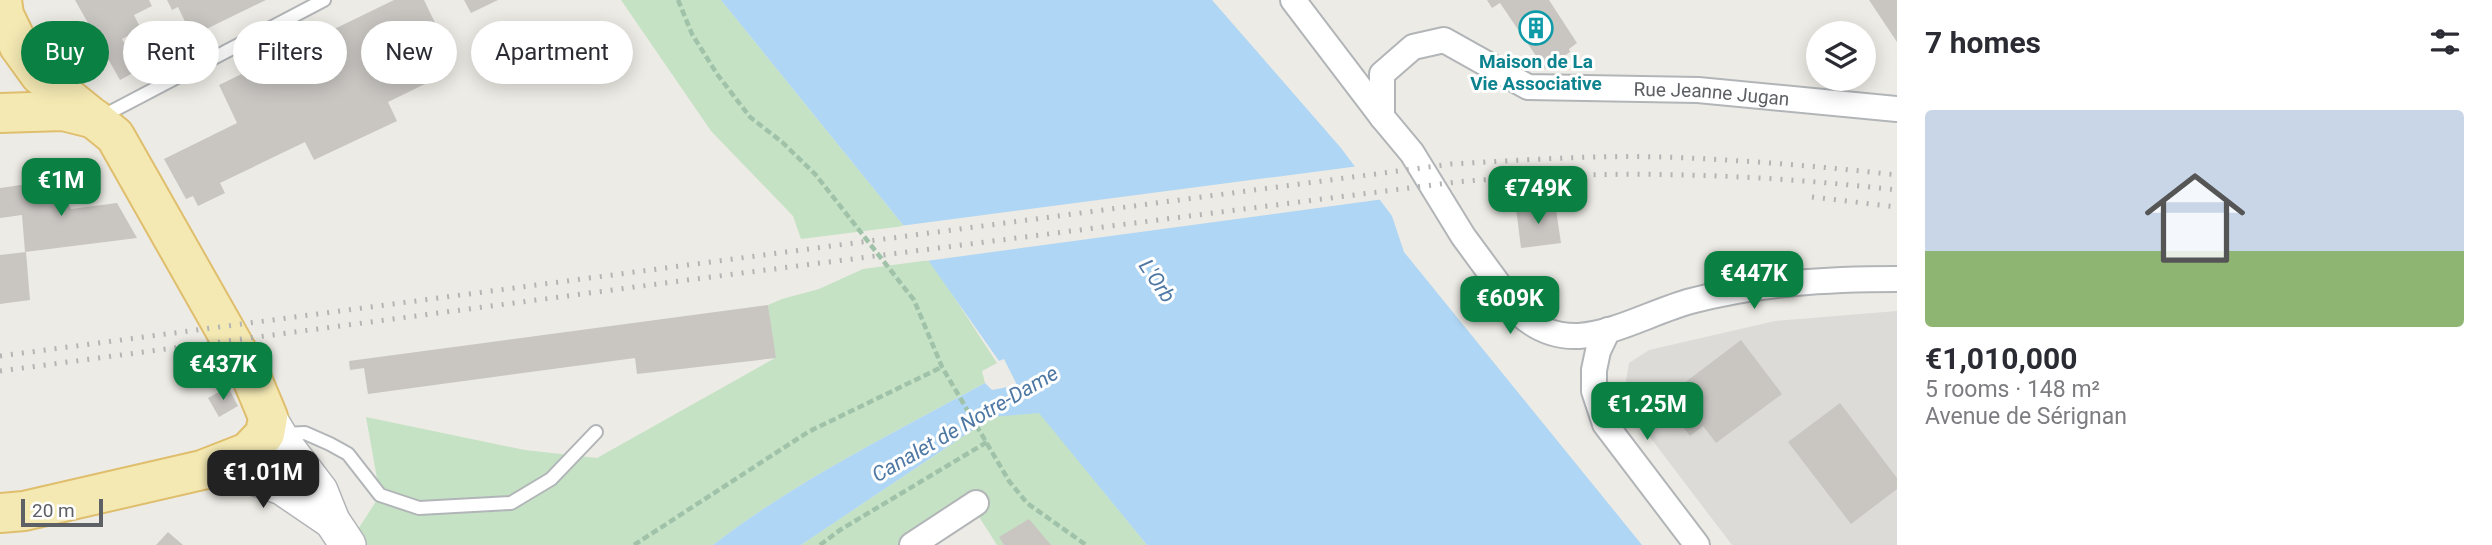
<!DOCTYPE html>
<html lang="en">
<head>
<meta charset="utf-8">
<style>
  :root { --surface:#fff; --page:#f7f7f7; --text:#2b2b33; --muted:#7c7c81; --line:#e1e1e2; --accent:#0b8043 }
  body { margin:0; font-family:Roboto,sans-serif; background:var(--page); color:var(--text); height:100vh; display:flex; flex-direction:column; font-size:26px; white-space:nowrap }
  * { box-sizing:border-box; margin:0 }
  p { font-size:23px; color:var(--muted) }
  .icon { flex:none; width:38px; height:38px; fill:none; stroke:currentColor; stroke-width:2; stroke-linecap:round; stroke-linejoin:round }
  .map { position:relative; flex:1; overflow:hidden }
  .side { display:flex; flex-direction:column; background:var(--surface); width:595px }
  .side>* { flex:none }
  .guide { position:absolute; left:21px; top:21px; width:665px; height:63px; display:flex; gap:14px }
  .controls { position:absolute; left:1806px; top:21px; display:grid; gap:14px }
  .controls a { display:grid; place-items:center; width:70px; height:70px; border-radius:50%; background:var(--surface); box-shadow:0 4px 18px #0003; font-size:35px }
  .scale { position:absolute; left:21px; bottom:18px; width:82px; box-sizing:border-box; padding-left:7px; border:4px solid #5d6064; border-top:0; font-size:19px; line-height:24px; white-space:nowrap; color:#5d6064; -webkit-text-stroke:5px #fff; paint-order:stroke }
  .price { position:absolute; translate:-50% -60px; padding:0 16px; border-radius:14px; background:var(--accent); color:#fff; font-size:23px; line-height:46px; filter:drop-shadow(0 2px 4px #0008) }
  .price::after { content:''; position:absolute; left:50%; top:42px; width:21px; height:16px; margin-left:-10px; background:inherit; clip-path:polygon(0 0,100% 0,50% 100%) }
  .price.active { background:#222; color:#fff }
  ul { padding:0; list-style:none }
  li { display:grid; align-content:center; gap:14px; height:371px; padding:0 28px }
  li+li { border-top:2px solid var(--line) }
  li span { display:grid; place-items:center; height:217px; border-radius:7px; color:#555 }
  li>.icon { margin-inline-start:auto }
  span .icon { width:126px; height:126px; fill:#fffc; stroke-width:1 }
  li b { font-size:30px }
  h2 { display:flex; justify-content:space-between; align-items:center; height:84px; padding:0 28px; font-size:30px }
  .tag { padding:0 24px; border-radius:32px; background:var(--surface); box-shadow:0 4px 18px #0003; font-size:24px; line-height:63px }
  .tag.active { background:var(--accent); color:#fff }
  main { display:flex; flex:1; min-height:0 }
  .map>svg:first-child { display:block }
  .industrial { fill:#dcdbd7 }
  .green { fill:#c5e2c5 }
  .water { fill:#afd6f4 }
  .pier { fill:#edebe5 }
  .building { fill:#c9c6c2 }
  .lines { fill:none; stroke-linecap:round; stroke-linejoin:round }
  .lane-casing { stroke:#b2b5b8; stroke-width:16 }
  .street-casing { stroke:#b2b5b8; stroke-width:28 }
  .secondary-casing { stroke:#b2b4b8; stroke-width:38 }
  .primary-casing { stroke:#dfbe6d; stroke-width:42 }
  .path { stroke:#9fc2a9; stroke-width:4.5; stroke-dasharray:7 3.5; stroke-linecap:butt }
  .lane { stroke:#fff; stroke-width:12 }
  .street { stroke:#fff; stroke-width:24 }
  .secondary { stroke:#fff; stroke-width:35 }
  .primary { stroke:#f4e9b3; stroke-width:38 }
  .rail { stroke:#b3b4b4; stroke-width:5; stroke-dasharray:2 9; stroke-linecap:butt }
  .labels { text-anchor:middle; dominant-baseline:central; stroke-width:6; stroke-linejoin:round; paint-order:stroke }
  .culture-label { font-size:19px; font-weight:bold; fill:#0d838f; stroke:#fff }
  .street-label { font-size:19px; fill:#5d6064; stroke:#fff }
  .water-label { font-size:21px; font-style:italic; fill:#4e78a4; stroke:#fff }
</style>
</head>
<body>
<main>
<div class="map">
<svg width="1897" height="545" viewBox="0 0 1897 545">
  <rect width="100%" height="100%" fill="#edebe5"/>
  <!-- industrial -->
  <polygon class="industrial" points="1897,311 1897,545 1732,545 1643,428 1625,386 1629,363 1649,350 1775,321"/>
  <!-- green -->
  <g class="green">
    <polygon points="621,0 721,0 904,226 801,239 793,216 711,131"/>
    <path d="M930 260 997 363 982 371 985 383C892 434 797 480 713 545H348L380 495 366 417 525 450 597 458 775 358 768 305 782 299 819 289 863 269Z"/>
    <polygon points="1028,412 1039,412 1147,545 997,545 972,506 912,545 801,545 992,417"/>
  </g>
  <!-- water -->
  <path class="water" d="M721 0H1212L1341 148 1392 216 1404 252 1642 545H1147L1039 413 992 417 801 545H713C797 480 892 434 985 383L992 390 1013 386 1016 383 1004 359 999 361 904 226Z"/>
  <!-- pier -->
  <polygon class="pier" points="1359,166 1384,199 926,261 900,226"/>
  <!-- building -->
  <g class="building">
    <polygon points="75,0 149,0 152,6 134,15 141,29 122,39 136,65 142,62 144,67 120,80"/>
    <polygon points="167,0 266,0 192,36 178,7 172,10"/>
    <polygon points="394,0 424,0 438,29 410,43 429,82 388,102 397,121 314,160 305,142 220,183 225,193 198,206 193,196 186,199 164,159 237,123 219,85"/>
    <polygon points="464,0 498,0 471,13"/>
    <polygon points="1487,0 1549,0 1577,43 1569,49 1570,52 1545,69 1500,3 1492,8"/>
    <polygon points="1869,0 1897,0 1897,42"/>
    <polygon points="56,180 71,209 117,203 137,238 25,252 22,215 0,218 0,188"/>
    <polygon points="1555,203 1561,243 1521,248 1516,208"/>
    <polygon points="26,252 30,300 0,304 0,255"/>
    <polygon points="768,305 776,358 637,374 635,358 368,394 364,368 350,370 349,361"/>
    <polygon points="1741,340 1782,394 1716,443 1703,426 1690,436 1664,401 1677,391 1675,390"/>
    <polygon points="228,387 238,406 219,417 208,398"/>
    <polygon points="1840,403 1897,478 1897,489 1851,524 1788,442"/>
    <polygon points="1029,519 1051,545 1004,545 999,537"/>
    <polygon points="168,532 183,545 156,545"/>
  </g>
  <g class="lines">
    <defs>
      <g id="lane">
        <polyline points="101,117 324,0"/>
        <polyline points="283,434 305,433 330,444 348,454 380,495 419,508 511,503 551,479 596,432"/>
      </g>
      <g id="street">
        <path d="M1293 0 1382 117 1412 153 1463 236 1521 315C1537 329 1557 337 1579 336 1617 333 1654 311 1691 301 1759 283 1827 279 1897 279"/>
        <path id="s1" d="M1382 117V74L1413 47 1444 40 1528 87 1698 90 1897 109"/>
        <polyline points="1608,330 1598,351 1594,370 1594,391 1605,424 1697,545"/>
        <polyline points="912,545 976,503"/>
      </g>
      <g id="secondary">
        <polyline points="268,417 284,444 320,491 332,521 348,545"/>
        <polyline points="202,470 242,473 282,487 332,521"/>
      </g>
      <g id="primary">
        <polyline points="0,113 63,111 95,119"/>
        <polyline points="0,513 24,511 202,470 248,452 265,434 268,417 250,374 115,136 40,75 19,46 4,15 2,0"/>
      </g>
    </defs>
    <!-- lane casing -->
    <use href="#lane" class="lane-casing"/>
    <!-- street casing -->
    <use href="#street" class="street-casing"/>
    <!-- secondary casing -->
    <use href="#secondary" class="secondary-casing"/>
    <!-- primary casing -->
    <use href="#primary" class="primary-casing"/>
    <!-- path -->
    <g class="path">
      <polyline points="678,0 692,34 717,74 750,117 782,142 815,174 914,300 942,367 1009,481 1027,503 1086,545"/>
      <polyline points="634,545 808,432 942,367"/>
      <polyline points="820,545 840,530 987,442"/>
    </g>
    <!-- lane -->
    <use href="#lane" class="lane"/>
    <!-- street -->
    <use href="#street" class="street"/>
    <!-- secondary -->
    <use href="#secondary" class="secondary"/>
    <!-- primary -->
    <use href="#primary" class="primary"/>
    <!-- rail -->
    <g class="rail">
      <polyline points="1812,197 1897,207"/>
      <path d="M0 356 1451 164C1522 160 1593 155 1664 157 1742 160 1819 166 1897 175"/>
      <path d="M0 371 703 278 1456 182C1604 169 1750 173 1897 190"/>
    </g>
  </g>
  <!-- icons -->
  <defs>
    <symbol id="building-ring" viewBox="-11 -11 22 22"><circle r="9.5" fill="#fff" stroke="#0f9aa8" stroke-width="1.5"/><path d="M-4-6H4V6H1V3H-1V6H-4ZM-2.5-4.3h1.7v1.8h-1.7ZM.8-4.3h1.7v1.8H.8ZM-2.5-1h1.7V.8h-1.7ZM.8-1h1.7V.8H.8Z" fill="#0f9aa8"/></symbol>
  </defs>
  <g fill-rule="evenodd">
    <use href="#building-ring" x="1517" y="9" width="38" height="38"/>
  </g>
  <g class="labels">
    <!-- culture labels -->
    <g class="culture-label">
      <text x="1536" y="61">Maison de La<tspan x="1536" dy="22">Vie Associative</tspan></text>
    </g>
    <!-- street labels -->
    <g class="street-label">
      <text stroke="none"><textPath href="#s1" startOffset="396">Rue Jeanne Jugan</textPath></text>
    </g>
    <!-- water labels -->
    <g class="water-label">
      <text transform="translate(1157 281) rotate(56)">L'Orb</text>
      <text transform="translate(965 424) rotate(-30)">Canalet de Notre-Dame</text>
    </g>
  </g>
</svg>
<div class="controls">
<a><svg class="icon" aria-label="layers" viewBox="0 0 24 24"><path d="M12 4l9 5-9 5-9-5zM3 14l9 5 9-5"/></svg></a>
</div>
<div class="scale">20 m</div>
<b class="price" style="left:61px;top:218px">€1M</b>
<b class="price" style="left:1538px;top:226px">€749K</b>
<b class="price" style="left:1754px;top:311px">€447K</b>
<b class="price" style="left:1510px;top:336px">€609K</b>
<b class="price" style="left:223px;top:402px">€437K</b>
<b class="price" style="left:1647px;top:442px">€1.25M</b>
<b class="price active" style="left:263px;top:510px">€1.01M</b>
<div class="guide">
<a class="tag active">Buy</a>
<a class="tag">Rent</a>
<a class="tag">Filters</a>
<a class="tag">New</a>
<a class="tag">Apartment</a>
</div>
</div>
<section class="side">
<h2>7 homes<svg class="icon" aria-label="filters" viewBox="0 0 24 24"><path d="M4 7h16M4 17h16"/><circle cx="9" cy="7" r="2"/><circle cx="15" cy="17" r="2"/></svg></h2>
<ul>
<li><span style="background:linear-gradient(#c9d6e8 65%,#8fb573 0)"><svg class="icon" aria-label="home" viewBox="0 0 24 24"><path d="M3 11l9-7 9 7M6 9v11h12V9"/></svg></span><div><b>€1,010,000</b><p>5 rooms · 148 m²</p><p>Avenue de Sérignan</p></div></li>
</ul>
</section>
</main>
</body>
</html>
